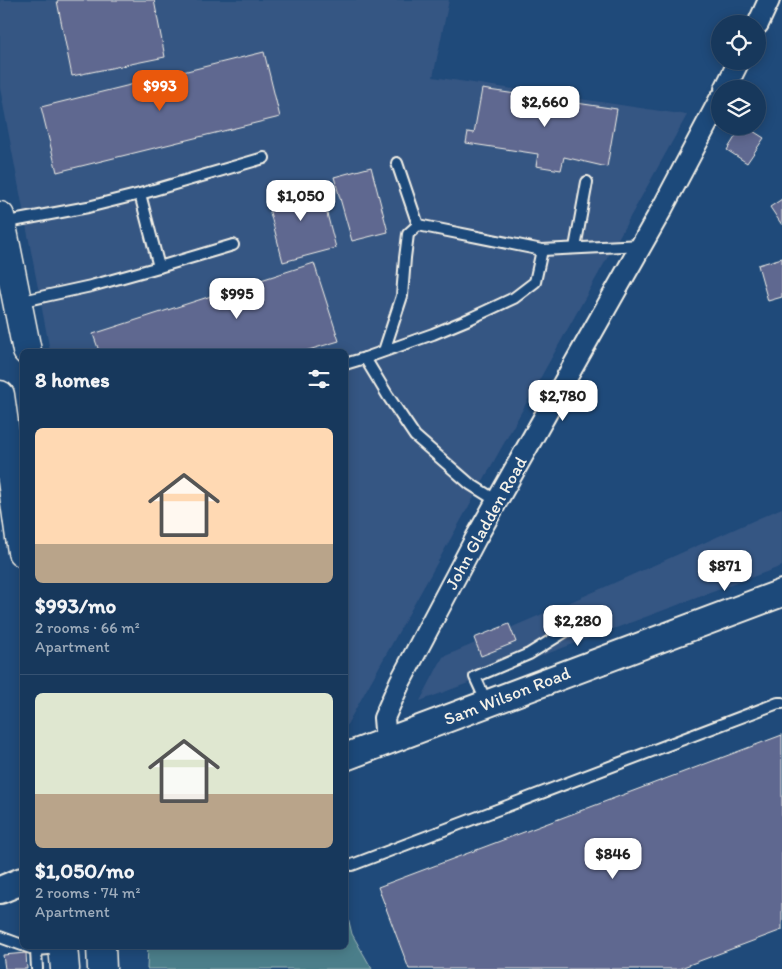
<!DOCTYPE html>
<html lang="en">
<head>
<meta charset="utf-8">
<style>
  :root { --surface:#17385c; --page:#203f62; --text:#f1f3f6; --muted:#9eacbb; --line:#365272; --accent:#ea580c }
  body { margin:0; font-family:Itim,sans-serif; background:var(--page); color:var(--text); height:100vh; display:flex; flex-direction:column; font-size:19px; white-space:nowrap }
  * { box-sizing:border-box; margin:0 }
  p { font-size:16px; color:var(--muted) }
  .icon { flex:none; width:28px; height:28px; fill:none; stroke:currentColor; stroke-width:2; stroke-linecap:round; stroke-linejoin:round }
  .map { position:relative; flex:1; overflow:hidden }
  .drawer { position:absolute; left:20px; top:349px; width:328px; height:600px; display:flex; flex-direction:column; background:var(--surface); border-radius:8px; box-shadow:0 2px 12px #0003,0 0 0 1px var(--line) }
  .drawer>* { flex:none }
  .controls { position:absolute; left:711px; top:15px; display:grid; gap:10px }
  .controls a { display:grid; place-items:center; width:55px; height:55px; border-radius:50%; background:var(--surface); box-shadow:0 2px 12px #0003,0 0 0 1px var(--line); font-size:25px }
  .price { position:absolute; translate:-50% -42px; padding:0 11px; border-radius:10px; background:#fff; color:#222; font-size:16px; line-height:32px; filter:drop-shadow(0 1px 2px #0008) }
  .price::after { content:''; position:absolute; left:50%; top:30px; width:15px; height:11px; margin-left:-8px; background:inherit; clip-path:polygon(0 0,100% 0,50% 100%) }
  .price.current { background:var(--accent); color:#fff }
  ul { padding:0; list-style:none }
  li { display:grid; align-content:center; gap:10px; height:265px; padding:0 15px }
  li+li { border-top:1px solid var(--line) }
  li span { display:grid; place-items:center; height:155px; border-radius:8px; color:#555 }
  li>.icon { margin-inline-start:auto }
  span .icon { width:90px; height:90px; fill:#fffc; stroke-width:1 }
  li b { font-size:21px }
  h2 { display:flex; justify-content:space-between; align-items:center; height:60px; padding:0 15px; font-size:21px }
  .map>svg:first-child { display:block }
  .built { fill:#365683 }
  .green { fill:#4b7e8a; stroke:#a0b8b9 }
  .building { fill:#5f6890; stroke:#f4f1e8 }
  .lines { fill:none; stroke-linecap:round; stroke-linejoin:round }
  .service-casing { stroke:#f4f1e8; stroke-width:14 }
  .minor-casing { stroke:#f4f1e8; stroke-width:24 }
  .tertiary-casing { stroke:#f4f1e8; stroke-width:30 }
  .primary-casing { stroke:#f4f1e8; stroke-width:31 }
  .service { stroke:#1f4a7a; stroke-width:10 }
  .minor { stroke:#1f4a7a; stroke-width:20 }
  .tertiary { stroke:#1f4a7a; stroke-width:26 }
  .primary { stroke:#1f4a7a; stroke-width:28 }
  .labels { text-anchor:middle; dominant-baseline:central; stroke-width:4.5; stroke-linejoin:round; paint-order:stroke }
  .street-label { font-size:18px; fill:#f4f1e8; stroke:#1f4a7a }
</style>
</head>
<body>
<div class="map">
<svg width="782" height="969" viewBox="0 0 782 969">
  <rect width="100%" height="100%" fill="#1f4a7a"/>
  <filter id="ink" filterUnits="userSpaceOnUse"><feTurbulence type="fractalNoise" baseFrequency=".02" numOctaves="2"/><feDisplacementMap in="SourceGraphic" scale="10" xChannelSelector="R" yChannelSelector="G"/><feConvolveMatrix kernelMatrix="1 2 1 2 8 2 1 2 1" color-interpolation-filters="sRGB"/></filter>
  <g filter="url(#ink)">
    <!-- built -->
    <g class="built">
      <polygon points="0,0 449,0 433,77 687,115 345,728 345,351 50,351 0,88"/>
      <polygon points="782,508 782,566 420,701 443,657 605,587"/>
    </g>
    <!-- green -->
    <polygon class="green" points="345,905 352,934 372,969 147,969 148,946 345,946"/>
    <!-- building -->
    <g class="building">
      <polygon points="59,0 154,0 165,57 72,76 57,1"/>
      <polygon points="264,52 280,117 57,172 41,107"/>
      <polygon points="482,89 617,109 607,167 564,157 561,170 536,166 538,154 466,143 468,132 474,133"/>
      <polygon points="742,126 745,126 764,138 747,163 727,150"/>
      <polygon points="371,167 388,232 352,241 334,177"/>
      <polygon points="319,183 336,248 283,262 266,197"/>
      <polygon points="782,199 782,225 770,207"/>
      <polygon points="782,258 782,297 768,301 758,265"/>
      <polygon points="314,263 339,341 305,351 99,351 93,334"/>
      <polygon points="509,624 516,642 481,656 474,638"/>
      <polygon points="782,735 782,930 678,969 409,969 378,887"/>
      <polygon points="26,953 27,969 5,969 3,955"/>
    </g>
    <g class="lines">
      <defs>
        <g id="service">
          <polyline points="397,163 418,225"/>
          <polyline points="2,223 88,207 140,194 264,158"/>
          <polyline points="575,248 587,182"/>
          <polyline points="542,250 642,245"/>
          <polyline points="159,267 233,245"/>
          <polyline points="18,302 91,286 159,267 140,194"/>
          <polyline points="365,358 433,334 469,319 514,298 535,282 542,250 418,225 408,234 405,258 402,296 384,351"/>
          <polyline points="345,364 365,358 388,396 415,436 470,484 497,501"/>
          <polyline points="487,703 475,677 529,654 595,613"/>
          <polyline points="352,865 778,703 782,703"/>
          <polyline points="0,937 22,945"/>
          <polyline points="25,946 36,950 61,948"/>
          <polyline points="36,950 37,969"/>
        </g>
        <g id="minor">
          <polyline points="758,24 769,0"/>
          <polyline points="725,89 739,61"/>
          <polyline points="386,741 384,718 400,682 476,538 663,207 720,99"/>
        </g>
        <g id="tertiary">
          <polyline points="345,757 782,593"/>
          <polyline points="0,890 22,881"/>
        </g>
        <g id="primary">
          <polyline points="0,216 27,351"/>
          <polyline points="0,395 22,552"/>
          <polyline points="63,946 65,969"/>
          <polyline points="101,946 102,969"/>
        </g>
      </defs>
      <!-- service casing -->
      <use href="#service" class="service-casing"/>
      <!-- minor casing -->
      <use href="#minor" class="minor-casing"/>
      <!-- tertiary casing -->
      <use href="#tertiary" class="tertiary-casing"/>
      <!-- primary casing -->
      <use href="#primary" class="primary-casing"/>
      <!-- service -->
      <use href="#service" class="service"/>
      <!-- minor -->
      <use href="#minor" class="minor"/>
      <!-- tertiary -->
      <use href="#tertiary" class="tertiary"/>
      <!-- primary -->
      <use href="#primary" class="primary"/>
    </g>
  </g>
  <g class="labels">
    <!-- street labels -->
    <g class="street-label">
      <text transform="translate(486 523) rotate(-61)">John Gladden Road</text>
      <text transform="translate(507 696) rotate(-21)">Sam Wilson Road</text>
    </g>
  </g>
</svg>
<div class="controls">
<a><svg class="icon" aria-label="locate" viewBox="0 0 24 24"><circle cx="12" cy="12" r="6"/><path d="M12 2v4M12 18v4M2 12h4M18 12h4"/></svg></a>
<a><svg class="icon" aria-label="layers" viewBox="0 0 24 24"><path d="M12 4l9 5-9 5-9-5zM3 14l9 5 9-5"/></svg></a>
</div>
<b class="price current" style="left:160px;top:112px">$993</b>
<b class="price" style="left:545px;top:128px">$2,660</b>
<b class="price" style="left:301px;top:222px">$1,050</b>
<b class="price" style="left:237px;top:320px">$995</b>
<b class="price" style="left:563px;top:422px">$2,780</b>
<b class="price" style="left:725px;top:592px">$871</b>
<b class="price" style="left:578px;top:647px">$2,280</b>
<b class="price" style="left:613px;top:880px">$846</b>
<section class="drawer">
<h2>8 homes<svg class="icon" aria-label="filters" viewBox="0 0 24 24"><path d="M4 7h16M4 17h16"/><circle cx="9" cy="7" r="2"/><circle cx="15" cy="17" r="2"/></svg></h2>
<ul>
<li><span style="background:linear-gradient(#ffd9b3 75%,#b9a48a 0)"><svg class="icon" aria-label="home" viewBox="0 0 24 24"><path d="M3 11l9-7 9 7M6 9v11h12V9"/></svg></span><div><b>$993/mo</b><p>2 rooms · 66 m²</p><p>Apartment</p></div></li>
<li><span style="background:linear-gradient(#dfe7d0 65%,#b9a48a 0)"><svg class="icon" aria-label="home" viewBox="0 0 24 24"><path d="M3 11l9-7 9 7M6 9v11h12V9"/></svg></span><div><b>$1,050/mo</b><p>2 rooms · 74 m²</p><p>Apartment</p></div></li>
</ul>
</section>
</div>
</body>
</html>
